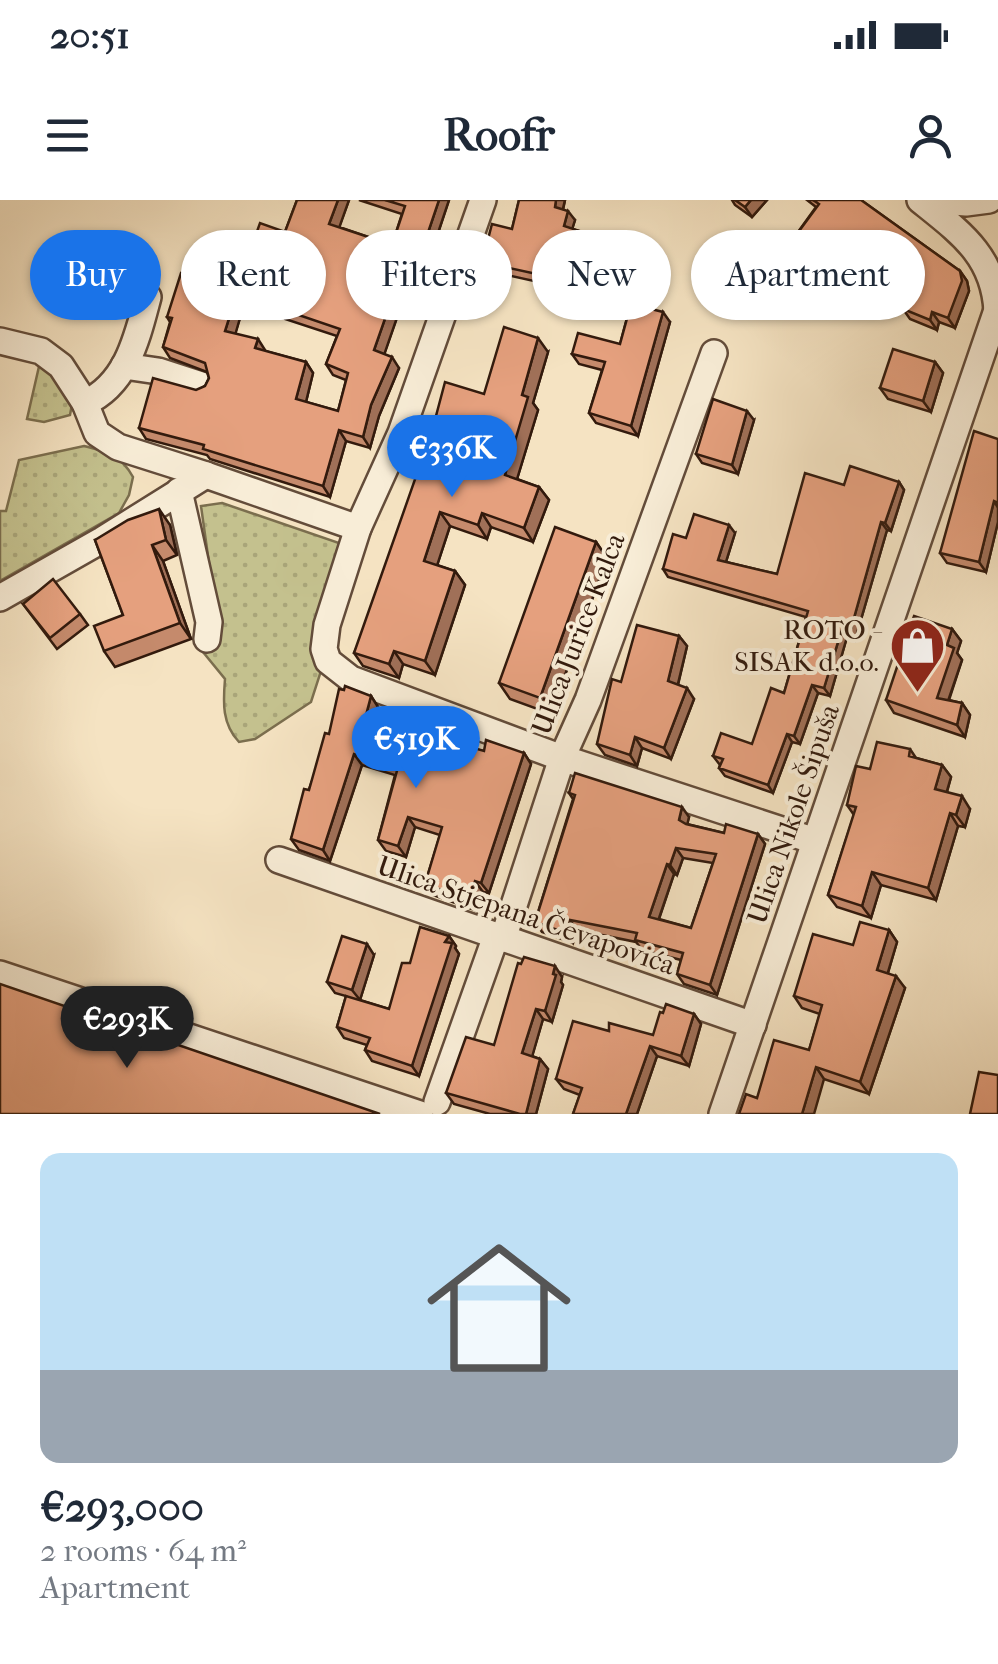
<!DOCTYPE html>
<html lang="en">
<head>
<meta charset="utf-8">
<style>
  :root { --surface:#fff; --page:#f6f6f7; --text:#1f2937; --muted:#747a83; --accent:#1a73e8 }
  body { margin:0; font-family:"IM FELL French Canon",serif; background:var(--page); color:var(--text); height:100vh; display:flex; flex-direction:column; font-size:38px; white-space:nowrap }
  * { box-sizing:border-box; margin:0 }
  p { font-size:32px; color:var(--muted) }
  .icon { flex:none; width:55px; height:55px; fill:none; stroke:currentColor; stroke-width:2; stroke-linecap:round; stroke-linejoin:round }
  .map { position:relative; height:914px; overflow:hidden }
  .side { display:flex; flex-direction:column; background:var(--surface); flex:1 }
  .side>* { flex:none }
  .hud { position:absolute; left:30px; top:30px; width:940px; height:90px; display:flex; gap:20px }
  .price { position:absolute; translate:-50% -85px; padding:0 22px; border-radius:35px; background:var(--accent); color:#fff; font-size:32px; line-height:65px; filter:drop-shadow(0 2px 5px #0008) }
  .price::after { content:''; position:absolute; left:50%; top:60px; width:30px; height:22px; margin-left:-15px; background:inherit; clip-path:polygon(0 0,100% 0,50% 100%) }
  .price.active { background:#222; color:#fff }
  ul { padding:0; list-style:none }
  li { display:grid; align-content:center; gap:20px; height:530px; padding:0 40px }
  li span { display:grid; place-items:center; height:310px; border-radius:20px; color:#555 }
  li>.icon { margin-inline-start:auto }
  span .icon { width:180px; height:180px; fill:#fffc; stroke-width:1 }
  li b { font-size:42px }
  .tag { padding:0 35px; border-radius:45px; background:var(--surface); box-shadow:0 2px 8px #0004; font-size:35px; line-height:90px }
  .tag.active { background:var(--accent); color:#fff }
  .status { display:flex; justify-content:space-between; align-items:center; height:70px; padding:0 50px; background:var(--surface); direction:ltr }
  .status svg { height:28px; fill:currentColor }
  header { display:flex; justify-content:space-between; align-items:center; height:130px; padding:0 40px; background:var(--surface); font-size:45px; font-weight:700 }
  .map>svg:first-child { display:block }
  .grass { fill:url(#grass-dots); stroke:#7b6e4e; stroke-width:2.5 }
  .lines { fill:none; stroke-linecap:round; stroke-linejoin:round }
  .minor-casing { stroke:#634c3a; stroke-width:30 }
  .minor { stroke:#f8edd7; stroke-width:25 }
  .wall { fill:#c58a6c; stroke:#321a0d; stroke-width:2.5; fill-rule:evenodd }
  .shaded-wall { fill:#a07058; stroke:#321a0d; stroke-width:2.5 }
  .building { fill:#e5a07e; stroke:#321a0d; stroke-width:2.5; fill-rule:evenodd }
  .labels { text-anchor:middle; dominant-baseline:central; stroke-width:8; stroke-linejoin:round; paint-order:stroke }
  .poi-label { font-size:28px; fill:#321a0d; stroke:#f8edd7; text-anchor:end }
  .street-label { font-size:28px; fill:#321a0d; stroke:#f8edd7 }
</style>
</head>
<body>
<div class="status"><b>20:51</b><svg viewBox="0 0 49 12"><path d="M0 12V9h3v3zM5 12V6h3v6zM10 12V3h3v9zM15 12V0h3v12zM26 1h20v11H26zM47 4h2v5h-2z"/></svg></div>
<header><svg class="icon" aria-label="menu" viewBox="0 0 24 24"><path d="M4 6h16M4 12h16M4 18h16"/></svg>Roofr<svg class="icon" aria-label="person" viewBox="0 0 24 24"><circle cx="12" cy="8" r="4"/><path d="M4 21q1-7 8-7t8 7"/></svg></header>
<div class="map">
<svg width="998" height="914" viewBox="0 0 998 914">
  <defs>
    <pattern id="grass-dots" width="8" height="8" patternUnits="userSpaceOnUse" patternTransform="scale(2.5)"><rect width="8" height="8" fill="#c4c18e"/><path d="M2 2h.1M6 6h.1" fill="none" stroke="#a9a579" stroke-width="1.8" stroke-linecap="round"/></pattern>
  </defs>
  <rect width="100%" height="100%" fill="#f5e3c2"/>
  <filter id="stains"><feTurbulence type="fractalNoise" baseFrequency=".002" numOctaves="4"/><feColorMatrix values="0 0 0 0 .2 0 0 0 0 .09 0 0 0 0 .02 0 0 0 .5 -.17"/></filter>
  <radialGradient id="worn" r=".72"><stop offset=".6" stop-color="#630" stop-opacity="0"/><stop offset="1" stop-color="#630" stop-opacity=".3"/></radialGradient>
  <!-- grass -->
  <g class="grass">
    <polygon points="40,162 48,166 72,204 70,215 44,222 27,219"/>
    <path d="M84 246C107 252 121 255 133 277L129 295 119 313 0 381V311H6L19 260Z"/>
    <path d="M222 303 339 343 317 444 321 471 311 502 255 539 239 542C222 524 223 503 225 479L203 452 212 446 216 413 201 306Z"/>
  </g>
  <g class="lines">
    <defs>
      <g id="minor">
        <polyline points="483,0 401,233 358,328 327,425 324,449 328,461 351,479 562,558 815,641"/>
        <path d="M920 0C961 33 994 56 997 111"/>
        <polyline points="928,0 966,3 989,0"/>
        <polyline points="0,141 41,151 61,166 85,203 97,233 118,247 206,275 358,328"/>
        <polyline points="124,166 158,171 201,185"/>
        <path d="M85 203C127 184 137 138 148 97"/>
        <polyline points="179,291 209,422 207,439"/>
        <polyline points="0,398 102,340 206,275"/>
        <polyline points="279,660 753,825"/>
        <polyline points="503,739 562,558 588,500 714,153"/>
        <polyline points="0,774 420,914"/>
        <polyline points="437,902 496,736"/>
        <polyline points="722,914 998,107"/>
      </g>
    </defs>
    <!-- minor casing -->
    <use href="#minor" class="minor-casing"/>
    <!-- minor -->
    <use href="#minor" class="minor"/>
  </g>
  <!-- wall -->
  <g class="wall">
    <polygon points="297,0 349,0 339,27 392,45 402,14 359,0 449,0 421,84 410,80 384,154 399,168 379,216 370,248 346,241 330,297 210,259 207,255 146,239 139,228 205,186 209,178 207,172 170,158 163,147 170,122 167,117 238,90 245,101 235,134 265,151 306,162 313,173 306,202 338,211 346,180 333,175 326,164 337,136 285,119 278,108 279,103 247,92 239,82 285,32"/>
    <polygon points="519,0 565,0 563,10 575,20 572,29 592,35 598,44 593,60 640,75 646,84 640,106 670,122 638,236 596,223 589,213 602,170 579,164 572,154 620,144 628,114 591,102 584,92 489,71 482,62 512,29"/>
    <polygon points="732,0 767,0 752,17 735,5"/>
    <polygon points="807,0 861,0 960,71 967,81 969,91 955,128 939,122 937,130 910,119 903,109 908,102 892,90 885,80 885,78 856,52 840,75 820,62 814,70 795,56 788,46 816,7"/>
    <polygon points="548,152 533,203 538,210 517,279 539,287 549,300 533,342 491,327 487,339 450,326 437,365 455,371 465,385 435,475 403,464 399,478 363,466 354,453 484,194"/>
    <polygon points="935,162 943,173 931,212 888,199 880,188"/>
    <polygon points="754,220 738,274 702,263 696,254"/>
    <polygon points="998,239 998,322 986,372 947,363 940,353"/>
    <polygon points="899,282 904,290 891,331 887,330 855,440 847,437 830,496 818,493 800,544 792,542 773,593 725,576 719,568 720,565 713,556 752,544 784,493 806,417 668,377 663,369 735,333 726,362 777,374 844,285"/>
    <polygon points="170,325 177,355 163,361 191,439 115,467 104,451 123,415 95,340"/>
    <polygon points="596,342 607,358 551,514 510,499 499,483"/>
    <polygon points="23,404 80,414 88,425 57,449"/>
    <polygon points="952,429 961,441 957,453 962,460 949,500 962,503 970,515 965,537 894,513 886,500"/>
    <polygon points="679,436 687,446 678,485 694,499 671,559 642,548 637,566 605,555 597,544 621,482"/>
    <polygon points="371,496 378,507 374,526 409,537 484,551 524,553 531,564 489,693 483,692 477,711 433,695 425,684 440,635 415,627 406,657 386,651 378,640 395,575 362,565 330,661 299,650 291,639 329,534"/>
    <polygon points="910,549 916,558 942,565 951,577 947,592 970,609 965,627 958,626 936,700 881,685 871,718 837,707 828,695 854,615 847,605 870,569"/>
    <path d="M569 593 689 617 687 624 724 633 758 634 765 644 717 795 684 784 677 774 681 760 642 750 636 742 577 730 573 743 542 732 535 722 573 599ZM683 658 713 663 691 728 659 719 674 674 677 675Z"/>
    <polygon points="889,730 897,742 888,773 905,788 869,894 824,879 757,898 809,850 820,814 802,808 794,796 853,745"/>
    <polygon points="449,736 456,746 455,748 459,754 419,876 372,861 365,850 367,845 344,838 337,827 346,796 335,793 327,782 374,755 360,800 389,809 410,763"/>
    <polygon points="562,777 561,782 563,785 552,822 543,819 532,856 540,859 548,869 536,914 490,914 454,904 446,893"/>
    <polygon points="694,814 701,824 689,866 657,856 637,914 573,914 580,895 564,889 556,879 609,831 653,835"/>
  </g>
  <!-- shaded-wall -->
  <g class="shaded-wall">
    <polygon points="338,0 349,0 337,34 329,24"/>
    <polygon points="439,0 449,0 421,84 414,74"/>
    <polygon points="556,0 565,0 561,17 555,7"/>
    <polygon points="751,0 767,0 752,17 745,7"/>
    <polygon points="568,11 575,20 570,36 564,26"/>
    <polygon points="592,35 598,44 591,67 585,57"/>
    <polygon points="848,41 856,52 840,75 833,65"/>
    <polygon points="813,52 820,62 814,70 807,60"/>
    <polygon points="402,70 410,80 382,161 374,150"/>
    <polygon points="960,71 967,81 969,91 955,128 948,118"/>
    <polygon points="640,75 646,84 636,117 629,107"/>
    <polygon points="238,90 245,101 233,142 225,131"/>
    <polygon points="663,112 670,122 638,236 631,226"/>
    <polygon points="932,112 939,122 937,130 930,120"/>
    <polygon points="538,138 548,152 533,203 538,210 514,289 505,275 522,195"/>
    <polygon points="258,139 265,150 263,159 255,148"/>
    <polygon points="392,157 399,168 379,216 370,248 363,237 371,205"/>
    <polygon points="306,162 313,173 304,210 296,199"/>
    <polygon points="935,162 943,173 931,212 923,201"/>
    <polygon points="747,211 754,220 738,274 732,265"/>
    <polygon points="339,230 346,241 330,297 323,286"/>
    <polygon points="899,282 904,290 891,331 885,323"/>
    <polygon points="539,287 549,300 533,342 524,328"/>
    <polygon points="994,301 998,308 998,322 986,372 979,362"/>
    <polygon points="159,309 170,325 177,355 166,340"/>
    <polygon points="440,312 450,326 434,375 424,361"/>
    <polygon points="482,313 491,327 487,339 478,325"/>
    <polygon points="881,322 887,330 855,440 850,432"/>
    <polygon points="729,325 735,333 724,368 718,360"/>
    <polygon points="596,342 607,358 551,514 540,498"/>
    <polygon points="152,345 163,361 191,439 180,423"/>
    <polygon points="455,371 465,385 435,475 425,461"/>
    <polygon points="842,429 847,437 830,496 824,488"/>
    <polygon points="952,429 961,441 957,453 962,460 945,510 937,498 947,445"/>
    <polygon points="679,436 687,446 676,492 668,481"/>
    <polygon points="394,451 403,464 399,478 389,464"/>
    <polygon points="812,485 818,493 800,544 794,536"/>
    <polygon points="687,488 694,499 671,559 664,548"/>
    <polygon points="371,496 378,507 372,534 364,523"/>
    <polygon points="962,503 970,515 965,537 957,525"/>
    <polygon points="787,534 792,542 773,593 768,585"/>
    <polygon points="635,537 642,548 637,566 630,555"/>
    <polygon points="524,553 531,564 489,693 481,683"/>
    <polygon points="354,554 362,565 330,661 323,650"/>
    <polygon points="942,565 951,577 944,601 935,589"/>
    <polygon points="962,596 970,609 965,627 956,615"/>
    <polygon points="682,607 689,617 686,630 679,620"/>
    <polygon points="950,613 958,626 936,700 928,688"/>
    <polygon points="408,617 415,627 406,657 398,646"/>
    <polygon points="758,634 765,644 717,795 710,785"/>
    <polygon points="676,648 683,658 677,675 670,665"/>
    <polygon points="667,664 674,674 656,727 649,717"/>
    <polygon points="872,672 881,685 871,718 862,706"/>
    <polygon points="475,681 483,692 477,711 469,700"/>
    <polygon points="570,720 577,730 573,743 566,733"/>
    <polygon points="889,730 897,742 885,782 877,770"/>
    <polygon points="449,736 456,746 455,748 459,754 419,876 412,866 445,742"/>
    <polygon points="367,744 374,755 360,800 352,790"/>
    <polygon points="555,766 562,777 561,782 563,785 552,822 545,811"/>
    <polygon points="896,776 905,788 869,894 860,882"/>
    <polygon points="536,809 543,819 530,864 522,853"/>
    <polygon points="694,814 701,824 689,866 681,856"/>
    <polygon points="650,846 657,856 637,914 626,914"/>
    <polygon points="540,859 548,869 536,914 526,914"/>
    <polygon points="816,867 824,879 814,914 802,914"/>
  </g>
  <!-- building -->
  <g class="building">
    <polygon points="297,0 338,0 329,24 392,45 405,6 385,0 439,0 414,74 402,70 374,150 392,157 371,205 363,237 339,230 323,286 203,249 204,245 139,228 153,178 196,190 205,186 209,178 205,163 163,147 172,118 167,117 181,73 238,90 225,131 258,139 255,148 306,162 296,199 338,211 348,173 326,164 340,129 278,108 282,96 239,82 260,23 285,32"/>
    <polygon points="519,0 556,0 555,7 568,11 564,26 592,35 585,57 640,75 629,107 584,92 587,85 482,62 492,24 512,29"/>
    <polygon points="735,0 751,0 745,7"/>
    <polygon points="813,0 861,0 960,71 962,81 948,118 932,112 930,120 903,109 911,99 885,80 886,74 848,41 833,65 813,52 807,60 788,46 819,4"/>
    <polygon points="631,104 663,112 631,226 589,213 605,162 572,154 578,133 620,144"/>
    <polygon points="504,127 538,138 522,195 528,197 505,275 539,287 524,328 482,313 478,325 440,312 424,361 455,371 425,461 394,451 389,464 354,453 432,231 445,182 484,194"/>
    <polygon points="893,149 935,162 923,201 880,188"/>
    <polygon points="713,199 747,211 732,265 696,254"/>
    <polygon points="974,231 998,239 998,303 994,301 979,362 940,353"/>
    <polygon points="850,266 899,282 885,323 881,322 850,432 842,429 824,488 812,485 794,536 787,534 768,585 719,568 723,559 713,556 721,533 752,544 771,488 784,493 808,411 663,369 673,334 686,338 694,314 729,325 718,360 777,374 805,273 844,285"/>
    <polygon points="159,309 166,340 152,345 180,423 104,451 94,426 123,415 95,340 128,320"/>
    <polygon points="555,327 596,342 540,498 499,483"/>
    <polygon points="53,379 80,414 50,438 23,404"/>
    <polygon points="914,416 952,429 947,445 954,448 937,498 962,503 957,525 886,500"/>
    <polygon points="637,425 679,436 668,481 687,488 664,548 635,537 630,555 597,544 612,479 621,482"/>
    <polygon points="345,486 371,496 364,523 409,537 411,530 484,551 486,540 524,553 481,683 475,681 469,700 425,684 442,627 408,617 398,646 378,640 398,567 354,554 323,650 291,639 304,589 309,590 325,533 329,534 339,489 344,490"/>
    <polygon points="877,542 910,549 909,556 942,565 935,589 962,596 956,615 950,613 928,688 872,672 862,706 828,695 856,607 847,605 856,566 870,569"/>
    <path d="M575 573 682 607 679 620 686 624 724 633 726 624 758 634 710 785 677 774 683 753 635 740 637 733 570 720 566 733 535 722 575 595 569 593ZM676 648 716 654 691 728 649 717 667 664 670 665Z"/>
    <polygon points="860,722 889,730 877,770 896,776 860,882 816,867 802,914 739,914 746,894 757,898 774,840 809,850 822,805 794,796 813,734 853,745"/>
    <polygon points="420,727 449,736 445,742 452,743 412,866 365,850 370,838 337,827 346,796 389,809 402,763 410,763"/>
    <polygon points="342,736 367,744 352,790 327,782"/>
    <polygon points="524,757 555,766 553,774 556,775 545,811 536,809 522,853 540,859 526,914 520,914 446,893 466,837 494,845 518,763 521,764"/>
    <polygon points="0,784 380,914 0,914"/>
    <polygon points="666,804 694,814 681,856 650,846 626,914 573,914 582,888 556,879 573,821 609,831 609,823 653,835 660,812 663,813"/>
    <polygon points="979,872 998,875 998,914 970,914"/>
  </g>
  <!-- icons -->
  <defs>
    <symbol id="shop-pin" viewBox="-11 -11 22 30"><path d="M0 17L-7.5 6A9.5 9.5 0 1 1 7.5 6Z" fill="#8f2418" stroke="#f8edd7"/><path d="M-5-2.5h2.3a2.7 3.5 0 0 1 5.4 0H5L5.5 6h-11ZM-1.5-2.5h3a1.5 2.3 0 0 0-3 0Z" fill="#fff"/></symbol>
  </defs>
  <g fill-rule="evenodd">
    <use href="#shop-pin" x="886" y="414" width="63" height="86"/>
  </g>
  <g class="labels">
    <!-- poi labels -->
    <g class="poi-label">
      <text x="879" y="429">ROTO -<tspan x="879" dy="32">SISAK d.o.o.</tspan></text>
    </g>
    <!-- street labels -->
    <g class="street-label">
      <text transform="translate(578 434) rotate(-69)">Ulica Jurice Kalca</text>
      <text transform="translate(793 614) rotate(-71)">Ulica Nikole Šipuša</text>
      <text transform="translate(526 715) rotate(19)">Ulica Stjepana Čevapovića</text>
    </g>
  </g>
  <rect width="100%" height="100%" filter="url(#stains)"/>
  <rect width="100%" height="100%" fill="url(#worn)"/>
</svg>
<b class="price" style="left:452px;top:300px">€336K</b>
<b class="price" style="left:416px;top:591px">€519K</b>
<b class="price active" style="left:127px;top:871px">€293K</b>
<div class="hud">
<a class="tag active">Buy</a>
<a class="tag">Rent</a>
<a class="tag">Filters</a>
<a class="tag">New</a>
<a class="tag">Apartment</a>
</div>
</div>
<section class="side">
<ul>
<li><span style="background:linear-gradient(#bfe0f5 70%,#9aa5b1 0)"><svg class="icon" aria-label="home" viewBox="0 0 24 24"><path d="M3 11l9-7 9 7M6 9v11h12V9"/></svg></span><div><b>€293,000</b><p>2 rooms · 64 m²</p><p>Apartment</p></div></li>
</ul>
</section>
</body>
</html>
